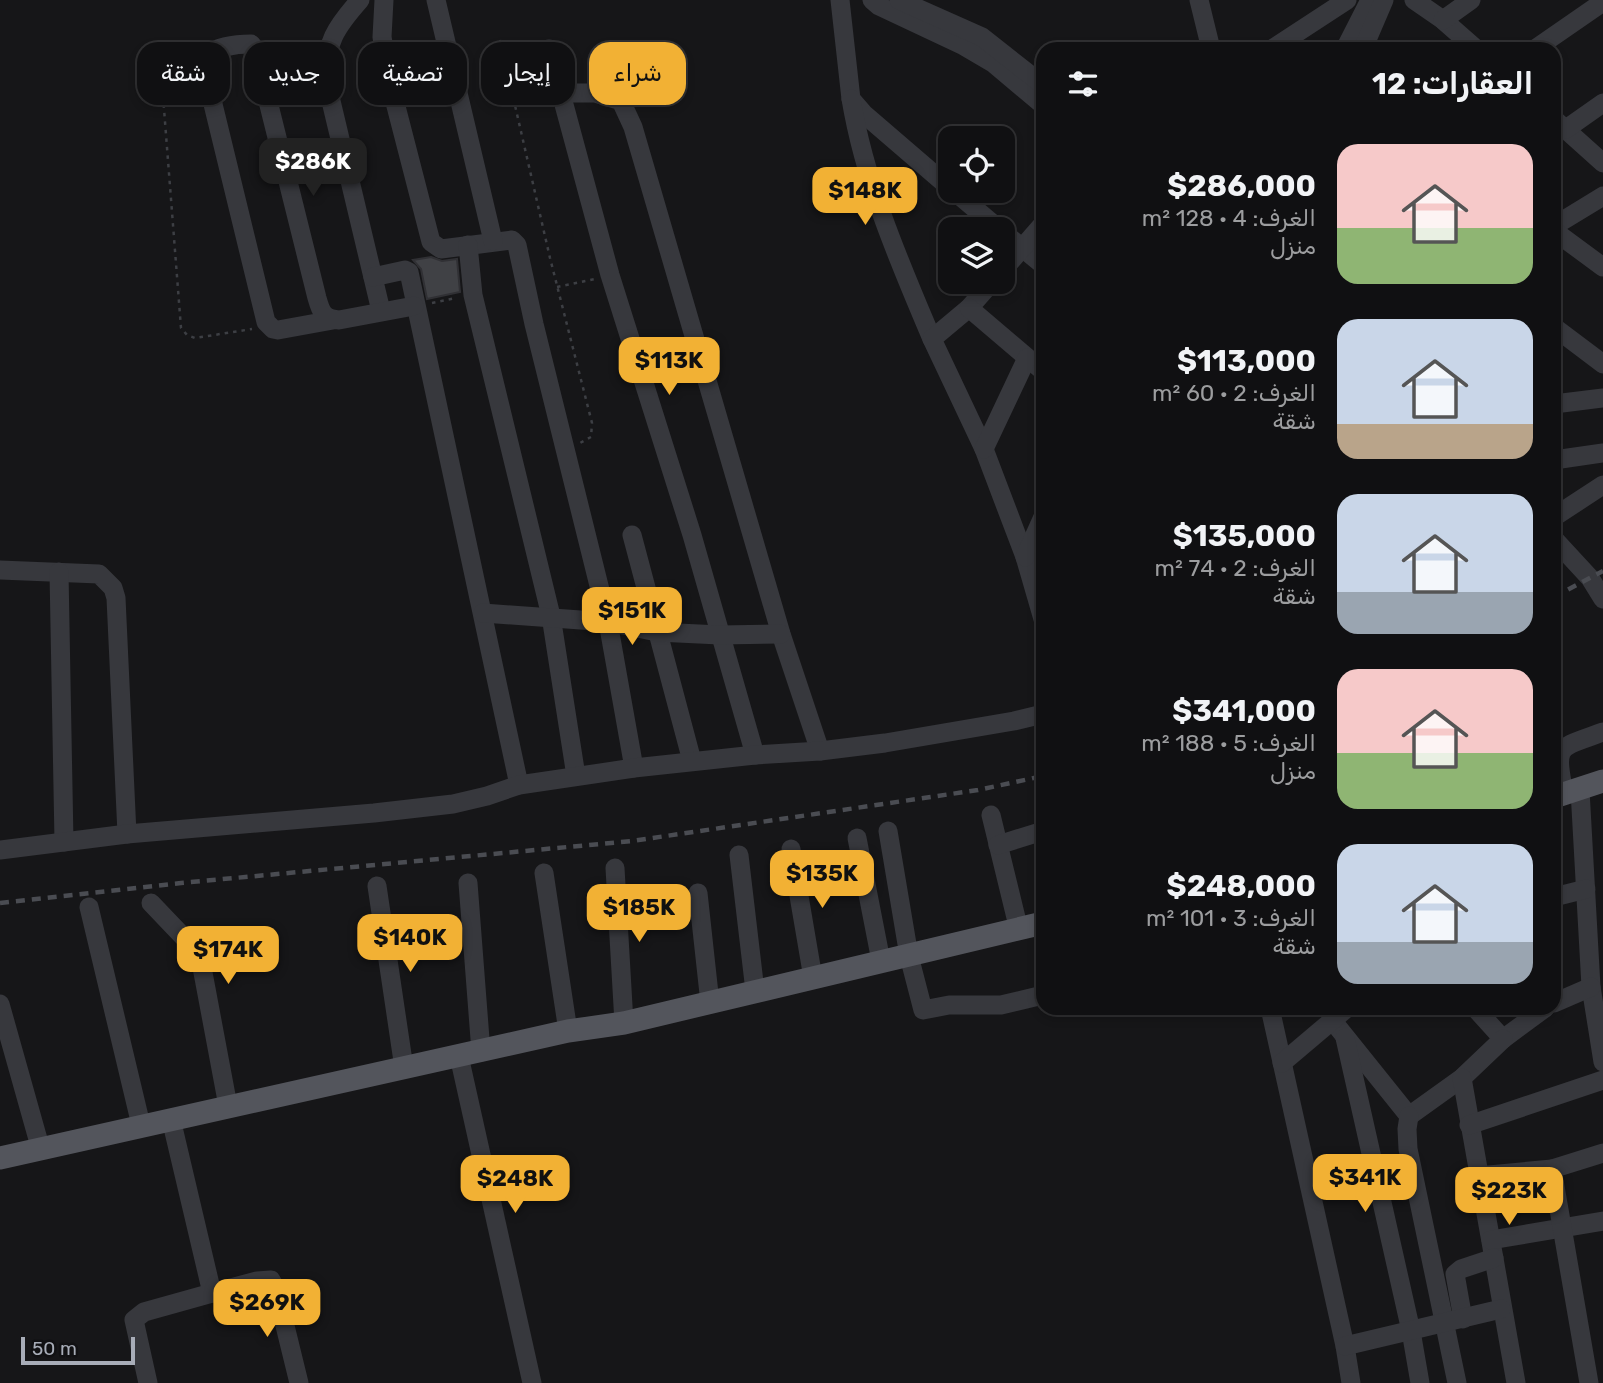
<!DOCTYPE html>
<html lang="ar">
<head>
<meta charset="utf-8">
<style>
  :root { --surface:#101012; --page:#1e1e20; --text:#f1f3f6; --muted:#9c9d9f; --line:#303032; --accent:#f2b134 }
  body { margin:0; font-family:Rubik,Vazirmatn,sans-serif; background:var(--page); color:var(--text); direction:rtl; height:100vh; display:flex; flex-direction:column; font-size:26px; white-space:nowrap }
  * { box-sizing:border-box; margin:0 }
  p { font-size:23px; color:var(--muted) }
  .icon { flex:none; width:38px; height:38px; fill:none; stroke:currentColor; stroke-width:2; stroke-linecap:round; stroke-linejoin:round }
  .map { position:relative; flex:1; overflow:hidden; direction:ltr }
  .details { position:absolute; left:1036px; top:42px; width:525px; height:973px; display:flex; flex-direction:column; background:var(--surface); border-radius:21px; box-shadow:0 4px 10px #0003,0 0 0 2px var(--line); direction:rtl }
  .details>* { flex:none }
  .guide { position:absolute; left:21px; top:42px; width:665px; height:63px; direction:rtl; display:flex; gap:14px }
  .fabs { position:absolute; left:938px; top:126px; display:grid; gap:14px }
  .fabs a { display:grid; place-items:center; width:77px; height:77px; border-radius:14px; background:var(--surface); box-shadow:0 4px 10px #0003,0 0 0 2px var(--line); font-size:35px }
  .scale { position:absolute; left:21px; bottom:18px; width:114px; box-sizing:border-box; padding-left:7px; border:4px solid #a8adb8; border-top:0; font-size:19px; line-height:24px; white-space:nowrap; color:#a8adb8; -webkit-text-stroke:5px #111113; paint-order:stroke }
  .price { position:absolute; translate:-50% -60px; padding:0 16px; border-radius:14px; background:var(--accent); color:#111; font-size:23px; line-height:46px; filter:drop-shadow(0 2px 4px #0008) }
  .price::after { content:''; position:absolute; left:50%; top:42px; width:21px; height:16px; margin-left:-10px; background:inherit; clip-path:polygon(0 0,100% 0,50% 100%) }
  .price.current { background:#222; color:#fff }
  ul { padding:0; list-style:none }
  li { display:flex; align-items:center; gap:21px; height:175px; padding:0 28px }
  li span { display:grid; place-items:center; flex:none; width:196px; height:140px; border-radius:21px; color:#555 }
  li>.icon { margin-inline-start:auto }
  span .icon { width:84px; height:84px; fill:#fffc; stroke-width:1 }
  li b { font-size:30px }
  h2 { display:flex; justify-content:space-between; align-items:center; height:84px; padding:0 28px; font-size:30px }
  .chip { padding:0 24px; border-radius:21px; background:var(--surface); box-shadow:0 4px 10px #0003,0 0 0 2px var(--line); font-size:24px; line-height:63px }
  .chip.current { background:var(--accent); color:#111 }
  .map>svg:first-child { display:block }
  .building { fill:#404145; stroke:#303034; stroke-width:2 }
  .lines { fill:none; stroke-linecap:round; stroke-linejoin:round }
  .path { stroke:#3d3f44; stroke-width:2.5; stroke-dasharray:3.5 5; stroke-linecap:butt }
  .minor { stroke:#37383d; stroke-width:19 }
  .major { stroke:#53555c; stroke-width:23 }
  .rail { stroke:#4a4c52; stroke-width:4.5; stroke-dasharray:9 7; stroke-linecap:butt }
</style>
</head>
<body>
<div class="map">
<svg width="1603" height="1383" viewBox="0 0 1603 1383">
  <rect width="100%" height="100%" fill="#161618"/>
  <!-- building -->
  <polygon class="building" points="431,257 442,261 457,259 460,292 427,299 421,269 413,260"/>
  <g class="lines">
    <!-- path -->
    <g class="path">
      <polyline points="500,40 550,258 592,423 591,437 580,443"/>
      <polyline points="163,96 181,328 187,335 195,338 252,329"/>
      <polyline points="557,287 595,279"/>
      <polyline points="432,303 456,298"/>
    </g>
    <!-- minor -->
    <g class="minor">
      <path d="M360 0C336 27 325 43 326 80L381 311"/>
      <polyline points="384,0 382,37 390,83 431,242 441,249 512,240 517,245 534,324 608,622 634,768"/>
      <polyline points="436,0 493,241"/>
      <polyline points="840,0 851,99 864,114 950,188"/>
      <polyline points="872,0 879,6 964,46 993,63 1043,105"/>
      <polyline points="899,0 982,37 1043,85"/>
      <polyline points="1199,0 1211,49"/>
      <polyline points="1414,0 1443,20 1476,49"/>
      <polyline points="1443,20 1471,0"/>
      <polyline points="549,49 610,275 692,535 755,755"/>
      <polyline points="1272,49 1347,0"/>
      <polyline points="1345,49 1370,0"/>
      <polyline points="1363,49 1384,0"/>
      <polyline points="1535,49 1603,2"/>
      <polyline points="561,93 595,93 621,101 633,127 781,634 820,751"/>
      <path d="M851 99C865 183 899 261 932 339"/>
      <polyline points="1554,119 1603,163"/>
      <polyline points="1566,129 1603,103"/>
      <polyline points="954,191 999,229"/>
      <polyline points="1554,226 1603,196"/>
      <polyline points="1554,231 1603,267"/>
      <polyline points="1003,232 1043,265"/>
      <polyline points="468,245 473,295 551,616 576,776"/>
      <polyline points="1003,270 1043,224"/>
      <polyline points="373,277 405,270 409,272 519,785"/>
      <polyline points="992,282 969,308 932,339 984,449 1025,557 1043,619"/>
      <polyline points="969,308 1043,371"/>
      <path d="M333 320 278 330 273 329 266 322 203 63 205 55C218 47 236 44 251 44L255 49 317 298C321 312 323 319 339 320L414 306"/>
      <polyline points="1554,327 1603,364"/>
      <polyline points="1554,404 1603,398"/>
      <polyline points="984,449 1027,358"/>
      <polyline points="1554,460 1603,453"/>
      <polyline points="1554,517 1603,485"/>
      <polyline points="632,535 692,761"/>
      <polyline points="1554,539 1590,578 1603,599"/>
      <polyline points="1025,557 1043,517"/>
      <polyline points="0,570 99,574 113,588 116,598 127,834"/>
      <polyline points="59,572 64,842"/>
      <polyline points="483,613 608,622 657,632 720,635 781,634"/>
      <polyline points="1580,790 1591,987 1603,1062"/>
      <path d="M1564 794C1555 744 1556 749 1603 732"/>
      <polyline points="991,815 1019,930"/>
      <polyline points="888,831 909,956 923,1010 949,1005 1001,1005 1043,995"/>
      <polyline points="857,838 881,961"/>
      <polyline points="998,845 1043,831"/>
      <polyline points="791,849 813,978"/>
      <polyline points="0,850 127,834 374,813 453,804 487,796 519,785 634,768 755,755 820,751 885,743 1014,721 1043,714"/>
      <polyline points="739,855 755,991"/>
      <polyline points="615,868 624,1023"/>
      <polyline points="544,873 568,1031"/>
      <polyline points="468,883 481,1052"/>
      <polyline points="377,886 404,1068"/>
      <polyline points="698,893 710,1003"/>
      <polyline points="1554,897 1586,889"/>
      <polyline points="151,903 192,946 201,962 228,1106"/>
      <polyline points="89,907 141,1125"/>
      <polyline points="1554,1003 1591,987"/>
      <polyline points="0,1004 41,1150"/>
      <polyline points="1270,1008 1345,1346 1351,1383"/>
      <polyline points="1475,1008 1503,1039 1545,1008"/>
      <polyline points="1332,1020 1409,1116 1462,1078 1503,1039"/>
      <polyline points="1345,1038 1411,1331 1420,1383"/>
      <polyline points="459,1056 532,1383"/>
      <polyline points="1282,1063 1347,1008"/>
      <polyline points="1462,1078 1516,1383"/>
      <polyline points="1409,1116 1407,1129 1408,1149 1457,1383"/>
      <polyline points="1469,1125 1603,1080"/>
      <polyline points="1478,1176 1552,1169"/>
      <polyline points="1491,1240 1603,1221"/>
      <polyline points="212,1293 257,1281 271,1280 276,1289 299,1383"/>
      <polyline points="1463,1319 1455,1274 1461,1269 1494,1258"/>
      <polyline points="1345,1346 1501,1309"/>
      <polyline points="148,1383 134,1320 144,1312 212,1293 171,1119"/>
      <polyline points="1589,1383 1552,1169 1603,1153"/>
    </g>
    <!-- major -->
    <g class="major">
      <polyline points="1554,797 1603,781"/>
      <polyline points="0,1158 568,1031 624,1023 1043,923"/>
    </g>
    <!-- rail -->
    <g class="rail">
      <polyline points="1554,597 1603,571"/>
      <polyline points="0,903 181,883 632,841 978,790 1043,776"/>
    </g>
  </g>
</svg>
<div class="fabs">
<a><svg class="icon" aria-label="locate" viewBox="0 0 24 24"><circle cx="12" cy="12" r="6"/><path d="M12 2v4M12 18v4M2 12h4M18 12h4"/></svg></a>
<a><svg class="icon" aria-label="layers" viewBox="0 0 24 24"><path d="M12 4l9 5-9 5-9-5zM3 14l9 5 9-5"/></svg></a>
</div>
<div class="scale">50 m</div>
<b class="price current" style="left:313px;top:198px">$286K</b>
<b class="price" style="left:865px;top:227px">$148K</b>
<b class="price" style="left:669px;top:397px">$113K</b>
<b class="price" style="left:632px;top:647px">$151K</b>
<b class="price" style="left:822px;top:910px">$135K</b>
<b class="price" style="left:639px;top:944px">$185K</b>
<b class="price" style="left:410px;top:974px">$140K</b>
<b class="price" style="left:228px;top:986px">$174K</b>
<b class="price" style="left:1365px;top:1214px">$341K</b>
<b class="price" style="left:515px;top:1215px">$248K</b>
<b class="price" style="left:1509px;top:1227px">$223K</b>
<b class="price" style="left:267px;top:1339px">$269K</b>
<div class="guide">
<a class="chip current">شراء</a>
<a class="chip">إيجار</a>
<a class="chip">تصفية</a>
<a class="chip">جديد</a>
<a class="chip">شقة</a>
</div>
<section class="details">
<h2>العقارات: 12<svg class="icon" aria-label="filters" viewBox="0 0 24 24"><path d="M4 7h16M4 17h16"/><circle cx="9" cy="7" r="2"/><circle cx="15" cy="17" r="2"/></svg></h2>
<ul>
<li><span style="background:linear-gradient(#f6c9c9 60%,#8fb573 0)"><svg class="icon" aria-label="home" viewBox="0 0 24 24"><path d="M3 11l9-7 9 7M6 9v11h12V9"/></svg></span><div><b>$286,000</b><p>الغرف: 4 · 128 m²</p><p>منزل</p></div></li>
<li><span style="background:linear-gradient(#c9d6e8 75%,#b9a48a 0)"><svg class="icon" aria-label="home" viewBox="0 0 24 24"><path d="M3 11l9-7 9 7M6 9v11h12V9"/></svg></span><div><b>$113,000</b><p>الغرف: 2 · 60 m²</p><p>شقة</p></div></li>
<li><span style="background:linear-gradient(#c9d6e8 70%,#9aa5b1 0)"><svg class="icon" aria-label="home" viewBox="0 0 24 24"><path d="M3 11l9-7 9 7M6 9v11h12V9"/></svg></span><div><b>$135,000</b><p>الغرف: 2 · 74 m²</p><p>شقة</p></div></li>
<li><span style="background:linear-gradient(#f6c9c9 60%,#8fb573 0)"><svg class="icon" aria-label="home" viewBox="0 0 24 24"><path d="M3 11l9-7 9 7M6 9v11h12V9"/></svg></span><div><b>$341,000</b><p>الغرف: 5 · 188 m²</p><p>منزل</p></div></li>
<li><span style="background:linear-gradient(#c9d6e8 70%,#9aa5b1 0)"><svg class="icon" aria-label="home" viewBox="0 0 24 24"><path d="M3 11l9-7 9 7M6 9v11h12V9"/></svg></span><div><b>$248,000</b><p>الغرف: 3 · 101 m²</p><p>شقة</p></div></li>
</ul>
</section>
</div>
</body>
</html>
